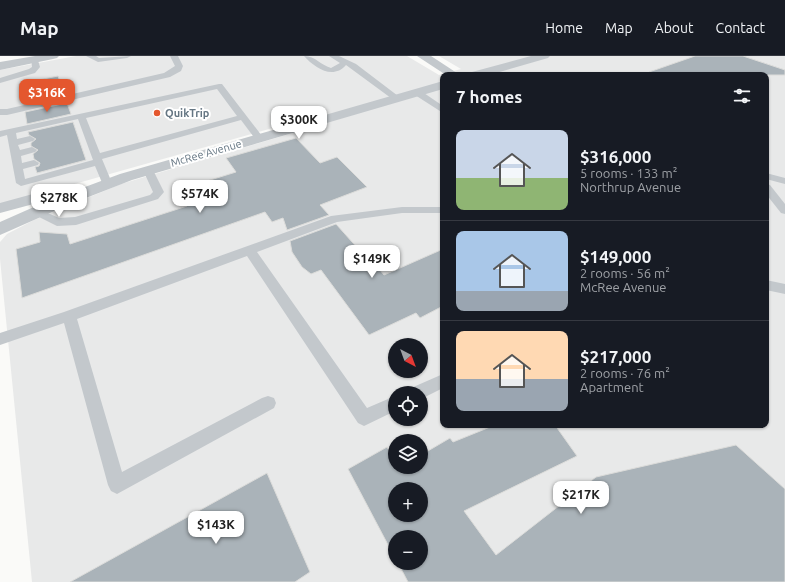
<!DOCTYPE html>
<html lang="en">
<head>
<meta charset="utf-8">
<style>
  :root { --surface:#171b24; --page:#20242c; --text:#f1f3f6; --muted:#9ea1a6; --line:#363941; --accent:#e4572e }
  body { margin:0; font-family:Ubuntu,sans-serif; background:var(--page); color:var(--text); height:100vh; display:flex; flex-direction:column; font-size:15px; white-space:nowrap }
  * { box-sizing:border-box; margin:0 }
  p { font-size:13px; color:var(--muted) }
  .icon { flex:none; width:22px; height:22px; fill:none; stroke:currentColor; stroke-width:2; stroke-linecap:round; stroke-linejoin:round }
  .map { position:relative; flex:1; overflow:hidden }
  .side { position:absolute; left:440px; top:16px; width:329px; height:356px; display:flex; flex-direction:column; background:var(--surface); border-radius:8px; box-shadow:0 1px 3px #0004 }
  .side>* { flex:none }
  .needle { width:26px; rotate:139deg }
  .tools { position:absolute; left:388px; top:282px; display:grid; gap:8px }
  .tools a { display:grid; place-items:center; width:40px; height:40px; border-radius:50%; background:var(--surface); box-shadow:0 1px 3px #0004; font-size:20px }
  .price { position:absolute; translate:-50% -34px; padding:0 9px; border-radius:8px; background:#fff; color:#222; font-size:13px; line-height:26px; filter:drop-shadow(0 1px 2px #0008) }
  .price::after { content:''; position:absolute; left:50%; top:24px; width:12px; height:9px; margin-left:-6px; background:inherit; clip-path:polygon(0 0,100% 0,50% 100%) }
  .price.selected { background:var(--accent); color:#fff }
  ul { padding:0; list-style:none }
  li { display:flex; align-items:center; gap:12px; height:100px; padding:0 16px }
  li+li { border-top:1px solid var(--line) }
  li span { display:grid; place-items:center; flex:none; width:112px; height:80px; border-radius:8px; color:#555 }
  li>.icon { margin-inline-start:auto }
  span .icon { width:48px; height:48px; fill:#fffc; stroke-width:1 }
  li b { font-size:17px }
  h2 { display:flex; justify-content:space-between; align-items:center; height:48px; padding:0 16px; font-size:17px }
  header { display:flex; align-items:center; gap:24px; box-sizing:border-box; height:56px; padding:0 20px; background:var(--surface); border-bottom:1px solid var(--line) }
  header strong { font-size:19px }
  nav { display:flex; gap:22px; margin-inline-start:auto; font-size:14px }
  .map>svg:first-child { display:block }
  .built { fill:#e8e9e9; fill-rule:evenodd }
  .building { fill:#aab3b9; stroke:#dcdcda; fill-rule:evenodd }
  .lines { fill:none; stroke-linecap:round; stroke-linejoin:round }
  .lane { fill:#c3c8cc; fill-rule:evenodd }
  .street { fill:#c3c8cc; fill-rule:evenodd }
  .poi-dot { fill:#e4572e; stroke:#fff; stroke-width:1.5 }
  .labels { text-anchor:middle; dominant-baseline:central; stroke-width:4; stroke-linejoin:round; paint-order:stroke }
  .far-poi-label { font-size:11px; font-weight:bold; fill:#657683; stroke:#fff; text-anchor:start }
  .far-street-label { font-size:11px; fill:#657683; stroke:#fff }
</style>
</head>
<body>
<header>
<strong>Map</strong>
<nav><a>Home</a><a>Map</a><a>About</a><a>Contact</a></nav>
</header>
<div class="map">
<svg width="785" height="526" viewBox="0 0 785 526">
  <rect width="100%" height="100%" fill="#fafaf8"/>
  <!-- built -->
  <path class="built" d="M76 0H407L439 19 461 13 439 0H785V526H32L0 203V186L7 178 34 164 121 128 310 72 301 64 0 149V14ZM443 19H766V369H443ZM395 289H421V315H395ZM395 337H421V363H395ZM395 385H421V411H395ZM395 433H421V459H395ZM395 481H421V507H395Z"/>
  <!-- building -->
  <g class="building">
    <polygon points="695,0 743,0 785,14 785,19 649,19 649,16"/>
    <polygon points="58,20 64,38 23,48 19,28"/>
    <polygon points="67,47 71,58 27,68 25,56"/>
    <polygon points="73,66 86,104 37,117 35,111 39,110 40,107 34,103 33,98 38,94 31,90 31,87 36,83 29,79 28,76"/>
    <polygon points="296,82 320,107 337,101 367,131 320,149 329,159 287,174 283,162 272,166 265,156 22,242 16,193 40,186 39,176 67,178 70,188 187,150 178,134 236,116 226,102"/>
    <polygon points="336,168 361,196 364,195 384,219 443,193 443,250 420,262 416,257 369,279 321,214 311,218 302,211 292,196 290,185"/>
    <path d="M495 369H555L577 400 464 455 496 499 596 421 736 389 785 433V526H408L398 507H421V481H395V502L348 413 387 391 395 405V411H421V399L450 382 453 386ZM395 433H421V459H395Z"/>
    <polygon points="267,417 310,516 295,526 70,526"/>
  </g>
  <g class="lines">
    <!-- lane -->
    <g class="lane">
      <polygon points="86,0 96,0 99,2 131,0 127,2 98,6"/>
      <polygon points="170,0 178,0 183,10 181,15 170,21 7,59 0,59 0,53 7,53 164,17 175,10"/>
      <path d="M304 0C316 0 320 9 331 12L340 7 329 0H339L356 8 402 43 401 45H395L346 9C333 24 315 12 304 0Z"/>
      <polygon points="31,1 37,1 40,11 35,17 0,27 0,22 29,13 32,11"/>
      <path d="M219 28H222L262 80 264 82 262 84H256L241 64 102 103 112 127 111 129H103L95 110 21 130 16 127 7 79 0 81V75ZM217 33 237 60 100 97 86 62ZM78 63 93 104 25 123 23 113 38 109 39 107 34 104 22 107 21 100 35 96 37 94 32 91 20 94 18 89 33 85 35 83 30 80 17 83 16 77Z"/>
      <polygon points="415,35 421,35 443,50 443,57 415,39"/>
      <polygon points="148,111 153,114 164,136 158,143 76,169 57,170 33,158 31,156 33,154 41,154 59,162 75,161 150,139 153,136 143,114"/>
      <polygon points="766,117 785,122 785,128 766,123"/>
      <polygon points="766,128 770,129 785,148 785,158 781,157 766,138"/>
      <polygon points="402,151 443,151 443,157 402,157 337,166 257,196 367,352 395,340 395,355 364,370 358,367 247,200 77,263 122,416 262,342 268,340 274,342 276,347 274,352 117,438 111,435 108,429 64,267 0,289 0,277 64,256 331,160"/>
      <polygon points="766,224 785,228 785,238 766,234"/>
      <polygon points="443,318 443,332 421,343 421,337 409,337 411,332"/>
    </g>
    <!-- street -->
    <g class="street">
      <polygon points="35,0 59,0 57,2 53,3 0,14 0,6"/>
      <polygon points="417,0 431,0 460,19 446,19"/>
      <polygon points="531,0 550,0 548,2 489,19 470,19 472,16"/>
      <polygon points="443,25 443,33 132,124 68,149 0,179 0,166 52,143 0,157 0,147 51,133 57,134 59,138 58,141 120,118"/>
    </g>
  </g>
  <!-- markers -->
  <circle class="poi-dot" cx="157" cy="57" r="4"/>
  <g class="labels">
    <!-- far-poi labels -->
    <g class="far-poi-label">
      <text x="165" y="57">QuikTrip</text>
    </g>
    <!-- far-street labels -->
    <g class="far-street-label">
      <text transform="translate(206 97) rotate(-16)">McRee Avenue</text>
    </g>
  </g>
</svg>
<div class="tools">
<a><svg class="needle" viewBox="-14 -14 28 28"><path d="M0-13l5 13h-10z" fill="#e53935"/><path d="M0 13l5-13h-10z" fill="#9ea1a6"/></svg></a>
<a><svg class="icon" aria-label="locate" viewBox="0 0 24 24"><circle cx="12" cy="12" r="6"/><path d="M12 2v4M12 18v4M2 12h4M18 12h4"/></svg></a>
<a><svg class="icon" aria-label="layers" viewBox="0 0 24 24"><path d="M12 4l9 5-9 5-9-5zM3 14l9 5 9-5"/></svg></a>
<a>+</a>
<a>−</a>
</div>
<b class="price selected" style="left:47px;top:57px">$316K</b>
<b class="price" style="left:299px;top:84px">$300K</b>
<b class="price" style="left:200px;top:158px">$574K</b>
<b class="price" style="left:59px;top:162px">$278K</b>
<b class="price" style="left:372px;top:223px">$149K</b>
<b class="price" style="left:581px;top:459px">$217K</b>
<b class="price" style="left:216px;top:489px">$143K</b>
<section class="side">
<h2>7 homes<svg class="icon" aria-label="filters" viewBox="0 0 24 24"><path d="M4 7h16M4 17h16"/><circle cx="9" cy="7" r="2"/><circle cx="15" cy="17" r="2"/></svg></h2>
<ul>
<li><span style="background:linear-gradient(#c9d6e8 60%,#8fb573 0)"><svg class="icon" aria-label="home" viewBox="0 0 24 24"><path d="M3 11l9-7 9 7M6 9v11h12V9"/></svg></span><div><b>$316,000</b><p>5 rooms · 133 m²</p><p>Northrup Avenue</p></div></li>
<li><span style="background:linear-gradient(#a9c7e8 75%,#9aa5b1 0)"><svg class="icon" aria-label="home" viewBox="0 0 24 24"><path d="M3 11l9-7 9 7M6 9v11h12V9"/></svg></span><div><b>$149,000</b><p>2 rooms · 56 m²</p><p>McRee Avenue</p></div></li>
<li><span style="background:linear-gradient(#ffd9b3 60%,#9aa5b1 0)"><svg class="icon" aria-label="home" viewBox="0 0 24 24"><path d="M3 11l9-7 9 7M6 9v11h12V9"/></svg></span><div><b>$217,000</b><p>2 rooms · 76 m²</p><p>Apartment</p></div></li>
</ul>
</section>
</div>
</body>
</html>
